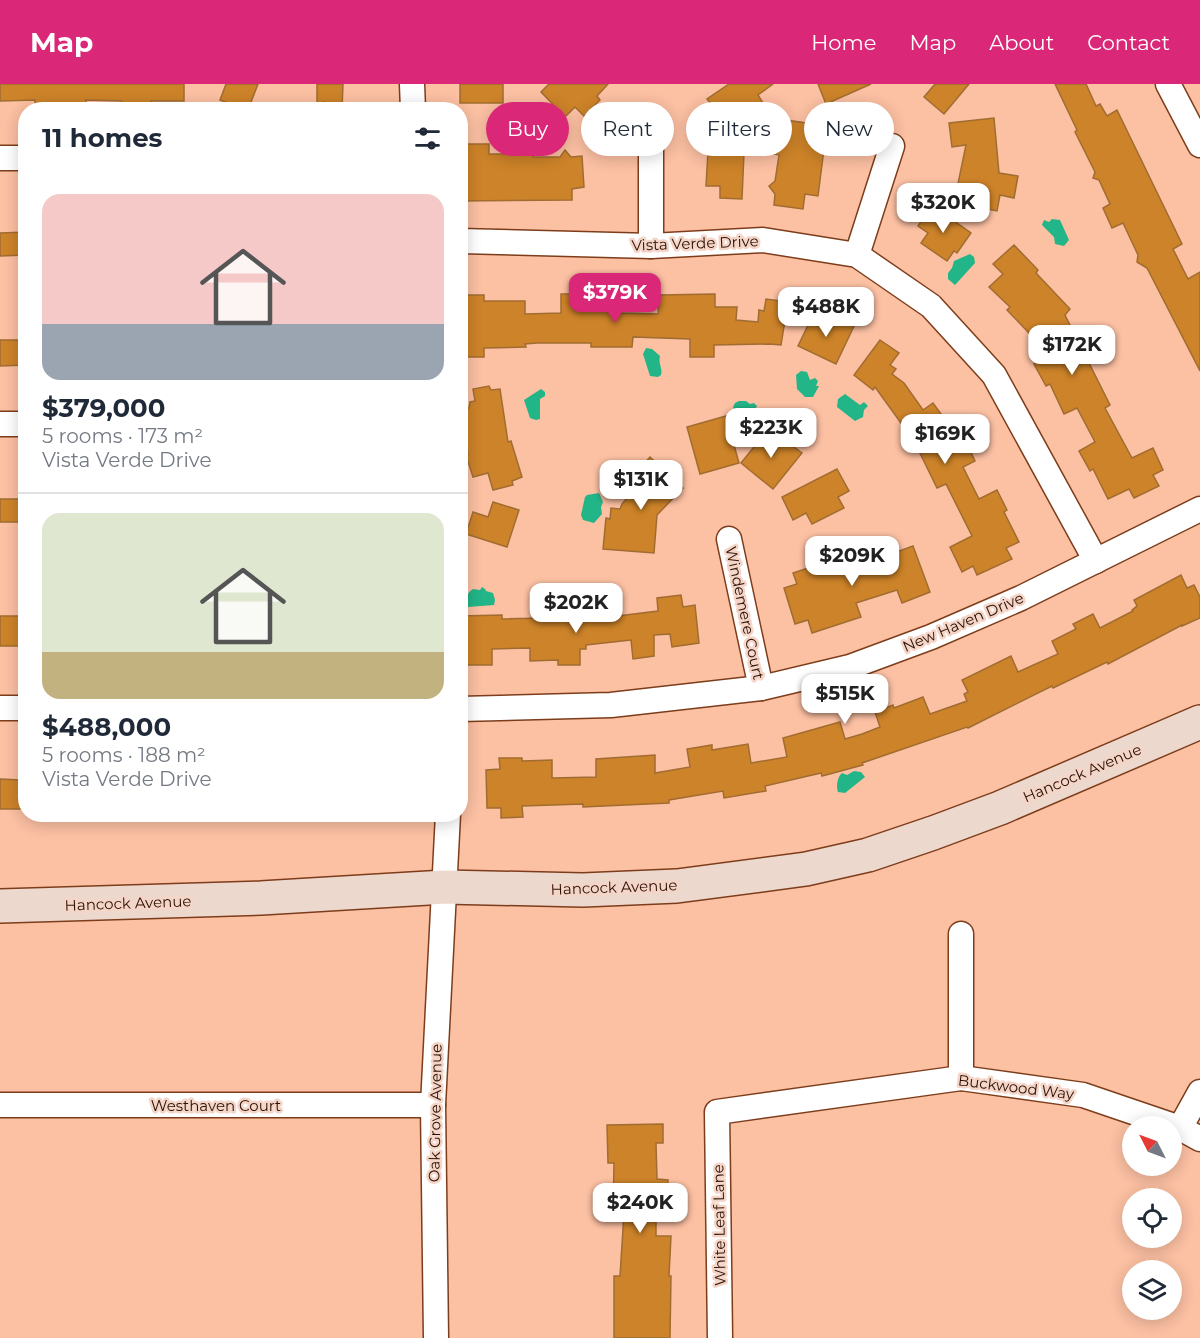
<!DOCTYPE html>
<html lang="en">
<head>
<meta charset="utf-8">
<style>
  :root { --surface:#fff; --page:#f6f6f7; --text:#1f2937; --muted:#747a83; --line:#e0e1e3; --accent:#db2777 }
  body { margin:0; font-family:Montserrat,sans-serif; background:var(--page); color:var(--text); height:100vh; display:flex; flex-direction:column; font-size:22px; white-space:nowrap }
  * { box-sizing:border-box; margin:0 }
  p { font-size:20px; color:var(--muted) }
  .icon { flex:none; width:33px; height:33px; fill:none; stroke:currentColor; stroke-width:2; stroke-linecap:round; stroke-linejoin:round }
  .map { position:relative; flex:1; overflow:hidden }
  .details { position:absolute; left:18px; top:18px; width:450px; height:720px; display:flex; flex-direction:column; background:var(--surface); border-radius:24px; box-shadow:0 3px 15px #0003 }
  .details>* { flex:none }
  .guide { position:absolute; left:486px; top:18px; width:570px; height:54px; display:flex; gap:12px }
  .needle { width:39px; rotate:312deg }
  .tools { position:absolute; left:1122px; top:1032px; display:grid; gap:12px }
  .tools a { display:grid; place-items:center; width:60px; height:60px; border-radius:50%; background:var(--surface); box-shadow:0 3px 15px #0003; font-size:30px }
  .price { position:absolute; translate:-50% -51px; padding:0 14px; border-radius:12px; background:#fff; color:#222; font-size:20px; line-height:39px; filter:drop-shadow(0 2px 3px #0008) }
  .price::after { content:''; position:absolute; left:50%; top:36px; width:18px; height:14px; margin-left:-9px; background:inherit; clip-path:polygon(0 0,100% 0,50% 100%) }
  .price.active { background:var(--accent); color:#fff }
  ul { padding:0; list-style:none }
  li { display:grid; align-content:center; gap:12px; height:318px; padding:0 24px }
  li+li { border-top:2px solid var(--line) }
  li span { display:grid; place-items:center; height:186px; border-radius:18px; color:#555 }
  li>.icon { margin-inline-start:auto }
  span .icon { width:108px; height:108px; fill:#fffc; stroke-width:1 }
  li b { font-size:26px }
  h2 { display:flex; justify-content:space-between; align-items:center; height:72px; padding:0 24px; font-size:26px }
  .tag { padding:0 21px; border-radius:27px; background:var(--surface); box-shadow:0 3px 15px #0003; font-size:21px; line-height:54px }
  .tag.active { background:var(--accent); color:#fff }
  header { display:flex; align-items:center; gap:36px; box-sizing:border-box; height:84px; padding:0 30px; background:var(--accent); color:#fff }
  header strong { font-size:28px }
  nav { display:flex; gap:33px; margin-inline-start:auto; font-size:21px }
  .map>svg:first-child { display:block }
  .water { fill:#22b588 }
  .building { fill:#cd8329; stroke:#a16c31; stroke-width:1.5 }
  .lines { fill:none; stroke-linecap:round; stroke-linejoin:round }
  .minor-casing { stroke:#7d3d1b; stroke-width:27 }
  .secondary-casing { stroke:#7d3d1b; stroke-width:36 }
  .minor { stroke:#fff; stroke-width:24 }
  .secondary { stroke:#edd8ce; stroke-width:33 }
  .labels { text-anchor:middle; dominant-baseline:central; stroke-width:5; stroke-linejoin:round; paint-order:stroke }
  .street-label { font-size:15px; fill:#2c1205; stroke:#f4d5c7 }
</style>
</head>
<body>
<header>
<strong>Map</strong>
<nav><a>Home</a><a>Map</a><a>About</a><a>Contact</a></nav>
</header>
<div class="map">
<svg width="1200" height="1254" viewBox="0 0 1200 1254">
  <rect width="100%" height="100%" fill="#fcc0a3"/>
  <!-- water -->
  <g class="water">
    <polygon points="1052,135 1060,136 1069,156 1064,162 1055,160 1054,153 1042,141 1044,136 1049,138"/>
    <polygon points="970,170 974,173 975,179 955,201 948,195 948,189 952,184 954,177"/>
    <path d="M646 264 652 265 660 272C658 280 663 284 661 291L658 293 650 292 643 270Z"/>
    <polygon points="801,287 807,288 810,296 815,294 818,297 816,302 819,302 813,313 805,313 797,305 796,291"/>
    <polygon points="541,305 545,308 545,312 540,315 540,335 536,336 530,334 524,316"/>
    <polygon points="845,310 860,321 864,318 868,322 864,326 863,333 855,337 837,323 838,315"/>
    <polygon points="739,317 746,317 750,320 754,319 757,322 755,326 752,326 754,333 751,338 751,346 747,349 740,349 736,343 739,332 733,323 735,319"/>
    <polygon points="599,409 603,418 601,423 602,430 594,439 583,436 581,431 585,413 587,411"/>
    <path d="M482 503 485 505 486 507 493 509 495 516 494 521 468 523C466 513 465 511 473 505L480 506Z"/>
    <path d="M854 687 861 688 865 693 845 709 838 708C836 703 837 693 842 689L847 691Z"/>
  </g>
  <!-- building -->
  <g class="building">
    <polygon points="0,0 184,0 184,17 151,17 151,22 123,23 122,17 86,16 86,26 35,26 35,16 0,17"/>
    <polygon points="226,0 258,0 248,26 220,16"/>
    <polygon points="317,0 343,0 342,26 325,26 325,18 317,19"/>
    <rect x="460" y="0" width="43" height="19"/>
    <polygon points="549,0 608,0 597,12 600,16 584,32 575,23 565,33 541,8"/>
    <polygon points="729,0 773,0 758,11 763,19 741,35 739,32 736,33 731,27 721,34 707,15"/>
    <polygon points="818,0 871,0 826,20"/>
    <polygon points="935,0 969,0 944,30 924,13"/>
    <polygon points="1055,0 1086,0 1096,22 1100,20 1107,32 1117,26 1182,160 1173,165 1188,195 1200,188 1200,287 1147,184 1137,178 1138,171 1123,139 1112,144 1103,124 1110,120 1099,96 1093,94 1095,88 1075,48 1077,46"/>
    <polygon points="994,34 999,89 1018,92 1014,114 1000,111 997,127 954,119 966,61 952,63 949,39"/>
    <polygon points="779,35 827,42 818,112 805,110 803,125 774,121 775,110 769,102 775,97 779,71 774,70"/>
    <polygon points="467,60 489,60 489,70 526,70 524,71 533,71 533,73 560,73 565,66 571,73 582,72 584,103 572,105 572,116 460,117 460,74 467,74"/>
    <polygon points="708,67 744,69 742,115 720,114 720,102 706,102"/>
    <polygon points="936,124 971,149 957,169 954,167 947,177 921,159 928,149 918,142 927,128 931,131"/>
    <polygon points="26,148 26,171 0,172 0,149"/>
    <polygon points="1014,161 1038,186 1036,189 1070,225 1065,231 1110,321 1105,324 1132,374 1153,364 1163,386 1153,391 1159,402 1134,414 1129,405 1108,415 1093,385 1090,387 1079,367 1095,358 1077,324 1064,330 1050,300 1046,302 1034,280 1050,271 1007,226 1010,223 989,203 1003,190 993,180"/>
    <polygon points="561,210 586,210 586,216 621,216 621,229 658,230 659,211 715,210 715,223 737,223 736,236 758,238 759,226 764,227 766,215 788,218 781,261 770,260 714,261 714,273 690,273 690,255 633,253 632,263 591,263 591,259 537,259 525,260 526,263 484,264 484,273 463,273 463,261 460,261 460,211 484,211 484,217 525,217 525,230 561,229"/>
    <polygon points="833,232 854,242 836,280 798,262 812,233 829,241"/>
    <polygon points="0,256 26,256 26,281 0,282"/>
    <polygon points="880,256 899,269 890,281 896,285 892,290 904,299 923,326 933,319 957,352 962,350 975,377 963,383 979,415 997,406 1007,426 1004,428 1019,458 1006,464 1012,475 977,491 973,482 962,488 950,463 972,452 946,400 937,404 914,357 875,303 873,306 854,291"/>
    <polygon points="489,302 491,306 500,305 508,358 511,357 522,393 512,397 513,401 493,406 488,389 473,393 466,371 468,371 462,325 469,324 470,318 475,317 473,305"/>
    <polygon points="726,332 739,379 700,390 687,343"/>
    <polygon points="773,348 802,369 773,405 741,379 763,352 768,355"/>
    <polygon points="650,373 683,404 657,431 654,469 603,465 606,434 610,435 611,424 620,425 622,420 637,403 629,396"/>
    <polygon points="837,385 849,407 838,413 844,424 812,440 806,429 793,436 782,413"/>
    <rect x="0" y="415" width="26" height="23"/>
    <polygon points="493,418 519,426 507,463 466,450 473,428 488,433"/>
    <polygon points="913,462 930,508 902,519 897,506 856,519 861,533 812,549 808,536 795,540 784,504 797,500 793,489 860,467 864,480"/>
    <polygon points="1181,491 1187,504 1194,501 1200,513 1200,534 1182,542 1182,541 1108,580 1107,578 1053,604 1052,602 968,644 967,643 862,679 863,681 822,692 821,689 765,702 766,707 724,714 723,707 669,716 669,719 583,723 583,720 522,722 523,733 501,734 501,724 487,724 486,686 500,685 499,674 522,674 522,677 552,676 552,694 596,693 596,675 655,671 655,689 690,683 687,665 712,661 712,666 748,660 751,679 787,673 783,654 840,638 845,655 862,650 880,643 875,628 893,621 894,624 923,613 930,630 967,617 964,610 968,608 962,596 1011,572 1018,588 1058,570 1052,557 1076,545 1073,540 1093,530 1100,544 1133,527 1132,526 1137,522 1134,516"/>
    <polygon points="681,511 683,523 695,521 699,559 672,563 670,550 654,551 654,572 633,575 631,556 586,561 586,565 580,565 580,581 558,581 558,576 530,577 530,564 492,565 492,581 461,581 460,532 502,531 502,535 593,533 593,535 658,527 657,514"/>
    <rect x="0" y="532" width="26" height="30"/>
    <polygon points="0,695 20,696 21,725 0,725"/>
    <polygon points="663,1040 663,1059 656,1059 657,1095 668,1096 667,1117 656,1117 656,1152 671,1152 669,1192 671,1192 670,1254 614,1254 614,1192 620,1192 624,1129 613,1129 614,1079 608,1079 607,1041"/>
  </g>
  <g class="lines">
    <defs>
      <g id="minor">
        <polyline points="412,0 413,26"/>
        <polyline points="1168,0 1200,61"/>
        <polyline points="0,74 26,74"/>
        <polyline points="460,157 651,162 763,156 857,171 931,222 994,291 1096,477"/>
        <polyline points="651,162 651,44"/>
        <polyline points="857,171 892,62"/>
        <polyline points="0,340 26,340"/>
        <polyline points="729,455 761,604"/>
        <polyline points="0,624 26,624"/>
        <polyline points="460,625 611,621 761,604 850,583 931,553 1021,514 1200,425"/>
        <polyline points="961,850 961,994"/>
        <polyline points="0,1021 433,1021"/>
        <polyline points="1180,1044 1200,1008"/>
        <polyline points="436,1254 433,1021 448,730"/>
        <polyline points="720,1254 717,1028 961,994 1083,1011 1180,1044 1200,1055"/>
      </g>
      <polyline id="secondary" points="0,822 261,814 445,803 583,806 677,802 806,785 868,771 933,749 1000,724 1200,638"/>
    </defs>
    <!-- minor casing -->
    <use href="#minor" class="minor-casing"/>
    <!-- secondary casing -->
    <use href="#secondary" class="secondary-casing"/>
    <!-- minor -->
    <use href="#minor" class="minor"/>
    <!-- secondary -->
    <use href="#secondary" class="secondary"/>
  </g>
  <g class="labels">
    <!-- street labels -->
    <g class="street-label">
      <text transform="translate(695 159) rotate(-2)">Vista Verde Drive</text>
      <text transform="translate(745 529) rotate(78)">Windemere Court</text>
      <text transform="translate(963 538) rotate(-23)">New Haven Drive</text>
      <text transform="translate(1082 689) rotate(-23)">Hancock Avenue</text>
      <text transform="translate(614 803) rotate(-2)">Hancock Avenue</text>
      <text transform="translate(128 819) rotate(-2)">Hancock Avenue</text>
      <text transform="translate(1016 1003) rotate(7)">Buckwood Way</text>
      <text x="216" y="1021">Westhaven Court</text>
      <text transform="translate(435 1029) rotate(-89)">Oak Grove Avenue</text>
      <text transform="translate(719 1141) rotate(-91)">White Leaf Lane</text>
    </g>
  </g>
</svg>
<div class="tools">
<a><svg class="needle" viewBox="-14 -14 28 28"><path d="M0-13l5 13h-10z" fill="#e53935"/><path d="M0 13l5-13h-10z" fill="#747a83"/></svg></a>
<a><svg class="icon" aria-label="locate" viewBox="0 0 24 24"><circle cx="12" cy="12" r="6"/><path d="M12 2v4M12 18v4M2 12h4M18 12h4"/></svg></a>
<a><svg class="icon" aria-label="layers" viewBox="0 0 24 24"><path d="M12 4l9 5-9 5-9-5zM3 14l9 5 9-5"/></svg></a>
</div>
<b class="price" style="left:943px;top:150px">$320K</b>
<b class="price active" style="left:615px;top:240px">$379K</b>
<b class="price" style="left:826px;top:254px">$488K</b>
<b class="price" style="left:1072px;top:292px">$172K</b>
<b class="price" style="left:771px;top:375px">$223K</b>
<b class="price" style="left:945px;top:381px">$169K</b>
<b class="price" style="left:641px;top:427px">$131K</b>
<b class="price" style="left:852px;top:503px">$209K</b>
<b class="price" style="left:576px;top:550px">$202K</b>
<b class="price" style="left:845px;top:641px">$515K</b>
<b class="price" style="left:640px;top:1150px">$240K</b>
<div class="guide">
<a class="tag active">Buy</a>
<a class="tag">Rent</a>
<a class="tag">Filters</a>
<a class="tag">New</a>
</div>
<section class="details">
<h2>11 homes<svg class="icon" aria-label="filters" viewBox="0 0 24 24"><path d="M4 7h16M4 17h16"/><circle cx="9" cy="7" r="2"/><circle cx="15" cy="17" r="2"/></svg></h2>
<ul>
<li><span style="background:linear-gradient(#f6c9c9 70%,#9aa5b1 0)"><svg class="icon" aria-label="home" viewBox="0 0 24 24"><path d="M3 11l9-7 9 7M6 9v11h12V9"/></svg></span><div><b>$379,000</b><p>5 rooms · 173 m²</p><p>Vista Verde Drive</p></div></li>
<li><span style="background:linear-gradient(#dfe7d0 75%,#c2b280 0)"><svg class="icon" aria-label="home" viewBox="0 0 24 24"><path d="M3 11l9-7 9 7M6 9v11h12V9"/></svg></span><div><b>$488,000</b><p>5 rooms · 188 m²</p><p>Vista Verde Drive</p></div></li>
</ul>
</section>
</div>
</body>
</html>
